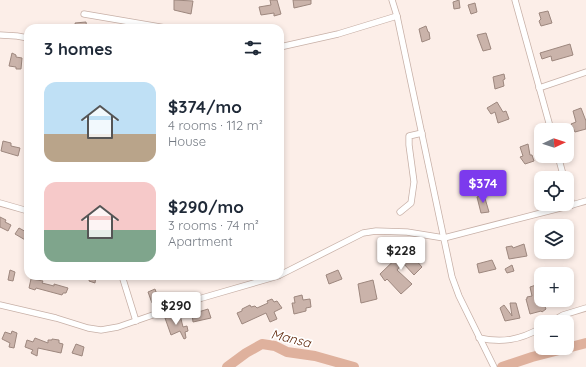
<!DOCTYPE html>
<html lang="en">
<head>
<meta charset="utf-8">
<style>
  :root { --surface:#fff; --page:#f2f2f3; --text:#1f2937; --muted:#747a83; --accent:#7c3aed }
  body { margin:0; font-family:Quicksand,sans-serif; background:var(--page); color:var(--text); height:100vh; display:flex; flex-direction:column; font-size:15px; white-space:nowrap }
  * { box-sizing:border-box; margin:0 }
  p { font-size:13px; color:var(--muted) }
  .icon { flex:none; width:22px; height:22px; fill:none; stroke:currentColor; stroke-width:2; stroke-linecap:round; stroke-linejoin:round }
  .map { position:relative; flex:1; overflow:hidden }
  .panel { position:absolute; left:24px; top:24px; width:260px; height:256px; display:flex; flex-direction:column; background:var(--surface); border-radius:12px; box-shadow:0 2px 6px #0003 }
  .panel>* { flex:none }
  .needle { width:26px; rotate:86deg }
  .controls { position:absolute; left:534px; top:123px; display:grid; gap:8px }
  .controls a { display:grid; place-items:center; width:40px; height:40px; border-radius:8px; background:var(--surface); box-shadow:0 2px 6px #0003; font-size:20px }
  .price { position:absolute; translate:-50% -34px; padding:0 9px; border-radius:4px; background:#fff; color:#222; font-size:13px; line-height:26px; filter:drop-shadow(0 1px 2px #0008) }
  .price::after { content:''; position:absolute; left:50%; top:24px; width:12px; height:9px; margin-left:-6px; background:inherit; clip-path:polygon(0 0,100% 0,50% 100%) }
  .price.on { background:var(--accent); color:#fff }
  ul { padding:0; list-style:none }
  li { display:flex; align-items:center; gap:12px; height:100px; padding:0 20px }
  li span { display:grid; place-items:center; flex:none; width:112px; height:80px; border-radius:12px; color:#555 }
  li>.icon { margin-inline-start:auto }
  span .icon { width:48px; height:48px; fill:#fffc; stroke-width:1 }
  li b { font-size:17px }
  h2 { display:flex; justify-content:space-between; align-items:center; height:48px; padding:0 20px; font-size:17px }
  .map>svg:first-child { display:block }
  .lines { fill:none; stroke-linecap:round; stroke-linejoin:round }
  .river { stroke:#dfb19d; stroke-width:10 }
  .building { fill:#cab3aa; stroke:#9d877e }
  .minor-casing { stroke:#c7b0a7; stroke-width:7 }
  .minor { stroke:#fff; stroke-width:5.5 }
  .labels { text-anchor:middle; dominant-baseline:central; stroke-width:3.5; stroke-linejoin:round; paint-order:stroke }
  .water-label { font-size:13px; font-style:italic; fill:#60280b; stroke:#fff }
</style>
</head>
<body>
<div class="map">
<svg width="586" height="367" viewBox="0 0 586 367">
  <rect width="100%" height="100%" fill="#fceee8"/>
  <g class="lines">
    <!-- river -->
    <g class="river">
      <polyline points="227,367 246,353 262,344 275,346 287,352 315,356 354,367"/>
      <polyline points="502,367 532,357 586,343"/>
    </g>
  </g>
  <!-- building -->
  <g class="building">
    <polygon points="174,0 193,1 191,14 174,10"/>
    <polygon points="270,0 277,0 281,14 274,16 274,13 261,15 259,7 271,5"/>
    <polygon points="293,0 311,0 311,4 294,8"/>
    <polygon points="459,0 460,8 454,9 453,2"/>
    <polygon points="475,3 477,12 471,14 468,5"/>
    <polygon points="548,11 552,23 541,26 539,21 541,19 539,13"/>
    <polygon points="86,22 87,28 76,28 75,23"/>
    <polygon points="426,26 428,32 429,32 430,39 422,42 419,29"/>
    <polygon points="486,33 491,49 483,51 477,35"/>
    <polygon points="570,44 573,55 552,61 551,56 542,59 540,53"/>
    <polygon points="12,53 16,55 16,57 22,58 21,69 16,69 16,67 9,66"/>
    <polygon points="504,74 505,79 503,80 504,86 495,89 493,77"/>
    <polygon points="497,102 503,112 506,111 509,119 498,123 495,112 491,114 487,108"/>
    <polygon points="581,108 586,121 586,129 575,132 571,124 576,122 573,111"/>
    <polygon points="3,141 11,143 11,146 20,148 18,156 1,151"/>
    <polygon points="528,144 530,155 532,155 534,161 525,164 520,157 523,156 520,147"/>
    <polygon points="484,195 489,212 481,213 477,197"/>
    <polygon points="0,217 6,220 5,222 11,225 8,231 0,227"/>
    <polygon points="541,226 541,244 540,244 535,228"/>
    <polygon points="19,228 28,233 27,241 15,234"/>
    <polygon points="524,244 527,256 509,259 506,247 512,246 513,248"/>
    <polygon points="406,249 422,267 414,275 403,263 397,270 412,284 401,294 387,279 385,281 380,274"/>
    <polygon points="492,260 496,269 479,273 477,264"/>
    <polygon points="512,265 514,271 507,273 505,269"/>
    <polygon points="10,270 15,272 13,281 8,280"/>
    <polygon points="338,270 342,279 329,284 326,275"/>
    <polygon points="90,276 96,276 95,283 89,281"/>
    <polygon points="31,279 43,281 42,283 54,286 54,284 68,288 66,293 63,293 62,295 36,288 35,290 29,288"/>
    <polygon points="373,280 377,299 361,303 358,284"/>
    <polygon points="536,285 546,309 542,312 541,311 530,314 526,299 527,299 527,297 532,296 530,287"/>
    <polygon points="155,289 159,300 152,303 148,292"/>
    <polygon points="302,295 303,300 310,299 311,307 306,308 306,311 294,314 292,303 295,303 294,297"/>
    <polygon points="272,299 274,302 277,301 282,308 274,312 277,319 270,322 266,313 242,324 237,313 242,311 242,309 250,305 251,307 255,306 257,308 268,303 267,301"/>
    <polygon points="510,303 516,303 520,318 505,321 500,308 504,305 512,316"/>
    <polygon points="208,309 211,318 193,322 192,314"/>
    <polygon points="180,315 183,327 187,326 188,331 185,332 186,338 184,339 180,331 171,335 165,318"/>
    <polygon points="12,331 17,333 14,348 9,347 10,343 2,339 5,332 11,334"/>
    <polygon points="35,338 48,343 48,340 52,340 52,339 59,340 59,343 63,344 61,353 38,348 37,356 31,353 33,350 25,347 27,340 33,342"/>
    <polygon points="76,344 84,347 82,356 72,353"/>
  </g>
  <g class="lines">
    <defs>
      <g id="minor">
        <polyline points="392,0 397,16 452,277 459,296 494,367"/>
        <polyline points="515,0 551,130"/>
        <polyline points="84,14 166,28"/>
        <polyline points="0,35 17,36 28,38"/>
        <polyline points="280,47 338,34 397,16"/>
        <polyline points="539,88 586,72"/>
        <polyline points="558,156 564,178"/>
        <polyline points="0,203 28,211"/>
        <polyline points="572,205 586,201"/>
        <polyline points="400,212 411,203 414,182 409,145 409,136 422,133"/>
        <polyline points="280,275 363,233 376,231 407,232 444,238 572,205 567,187"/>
        <polyline points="122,276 136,321"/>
        <polyline points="0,305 56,318 88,328 101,330 118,327 202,298 278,276"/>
        <polyline points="551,322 563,315 586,308"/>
        <path d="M479 338C502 343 520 340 541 328"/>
      </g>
    </defs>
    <!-- minor casing -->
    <use href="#minor" class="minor-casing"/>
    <!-- minor -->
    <use href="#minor" class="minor"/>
  </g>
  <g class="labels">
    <!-- water labels -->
    <g class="water-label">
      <text transform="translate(291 338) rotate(14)">Mansa</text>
    </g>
  </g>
</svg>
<div class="controls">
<a><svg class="needle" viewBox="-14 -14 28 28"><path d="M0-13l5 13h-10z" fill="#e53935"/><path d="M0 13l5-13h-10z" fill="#747a83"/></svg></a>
<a><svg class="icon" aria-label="locate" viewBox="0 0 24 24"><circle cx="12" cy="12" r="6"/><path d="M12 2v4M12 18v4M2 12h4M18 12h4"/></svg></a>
<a><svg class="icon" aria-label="layers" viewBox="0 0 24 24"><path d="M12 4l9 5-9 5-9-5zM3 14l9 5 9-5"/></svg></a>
<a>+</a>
<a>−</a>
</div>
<b class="price on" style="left:483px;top:204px">$374</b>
<b class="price" style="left:401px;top:271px">$228</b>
<b class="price" style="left:176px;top:326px">$290</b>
<section class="panel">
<h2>3 homes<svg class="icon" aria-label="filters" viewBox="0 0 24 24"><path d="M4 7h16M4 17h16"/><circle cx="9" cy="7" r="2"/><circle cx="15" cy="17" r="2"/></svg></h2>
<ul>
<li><span style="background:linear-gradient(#bfe0f5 65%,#b9a48a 0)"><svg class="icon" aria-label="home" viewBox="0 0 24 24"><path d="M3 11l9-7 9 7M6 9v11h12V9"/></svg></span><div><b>$374/mo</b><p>4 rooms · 112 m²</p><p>House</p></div></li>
<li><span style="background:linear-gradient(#f6c9c9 60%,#7fa58c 0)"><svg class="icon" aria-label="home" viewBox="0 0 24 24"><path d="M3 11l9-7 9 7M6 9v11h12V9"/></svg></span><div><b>$290/mo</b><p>3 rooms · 74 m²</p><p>Apartment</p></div></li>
</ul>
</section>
</div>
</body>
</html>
